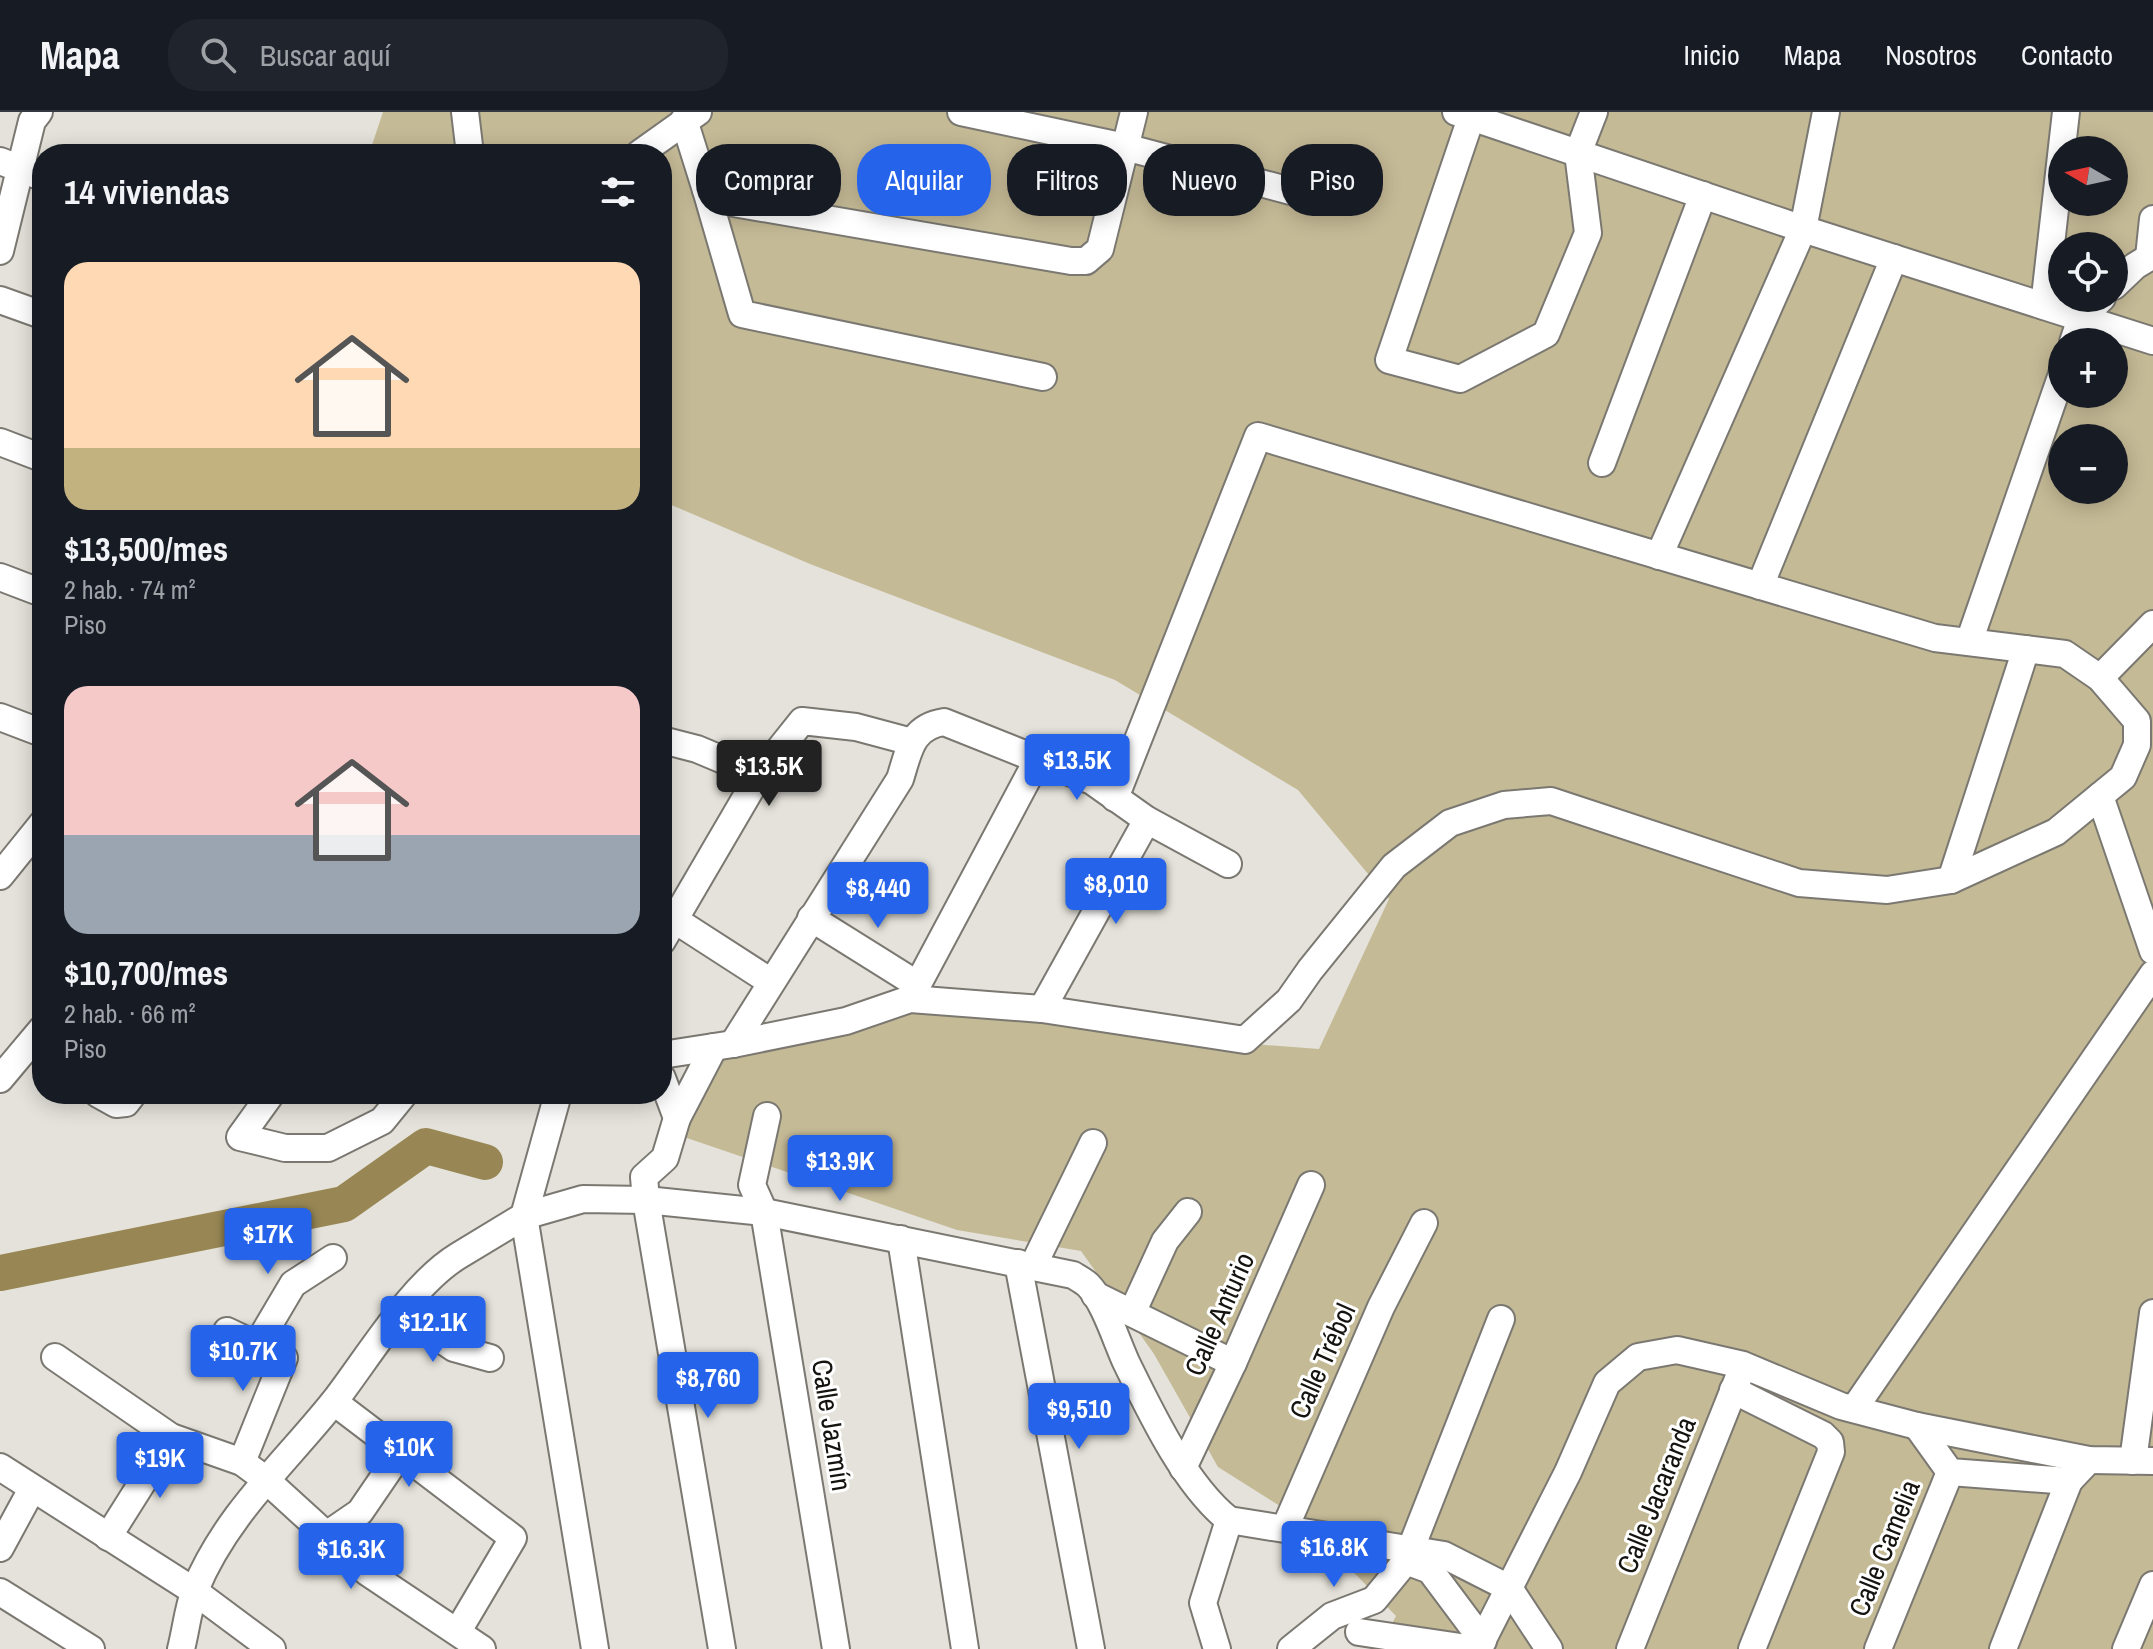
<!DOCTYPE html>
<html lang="es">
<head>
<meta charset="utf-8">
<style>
  :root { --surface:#171b24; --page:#20242c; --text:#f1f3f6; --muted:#9ea1a6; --line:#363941; --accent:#2563eb }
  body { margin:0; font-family:"Archivo Narrow",sans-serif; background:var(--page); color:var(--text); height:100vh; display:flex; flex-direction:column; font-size:30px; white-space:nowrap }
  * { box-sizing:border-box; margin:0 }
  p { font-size:26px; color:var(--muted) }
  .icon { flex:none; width:44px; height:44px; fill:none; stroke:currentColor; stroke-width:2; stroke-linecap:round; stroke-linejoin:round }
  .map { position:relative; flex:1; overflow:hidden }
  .sheet { position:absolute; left:32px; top:32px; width:640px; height:960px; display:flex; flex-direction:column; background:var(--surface); border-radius:32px; box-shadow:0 4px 20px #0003 }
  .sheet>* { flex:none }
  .banner { position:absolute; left:696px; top:32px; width:760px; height:72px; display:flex; gap:16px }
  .needle { width:52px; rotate:279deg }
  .buttons { position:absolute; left:2048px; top:24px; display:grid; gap:16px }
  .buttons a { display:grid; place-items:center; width:80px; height:80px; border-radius:50%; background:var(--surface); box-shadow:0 4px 20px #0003; font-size:40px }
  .price { position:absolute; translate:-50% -68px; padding:0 18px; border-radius:8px; background:var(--accent); color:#fff; font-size:26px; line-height:52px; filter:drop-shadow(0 2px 4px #0008) }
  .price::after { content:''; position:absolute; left:50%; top:48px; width:24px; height:18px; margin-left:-12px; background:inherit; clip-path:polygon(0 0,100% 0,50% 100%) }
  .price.current { background:#222; color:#fff }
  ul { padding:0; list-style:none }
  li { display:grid; align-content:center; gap:16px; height:424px; padding:0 32px }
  li span { display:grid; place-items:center; height:248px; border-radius:24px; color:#555 }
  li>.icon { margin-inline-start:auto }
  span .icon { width:144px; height:144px; fill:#fffc; stroke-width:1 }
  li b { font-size:34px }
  h2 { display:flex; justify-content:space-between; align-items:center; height:96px; padding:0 32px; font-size:34px }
  .tag { padding:0 28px; border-radius:32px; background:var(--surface); box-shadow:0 4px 20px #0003; font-size:28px; line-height:72px }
  .tag.current { background:var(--accent); color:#fff }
  header { display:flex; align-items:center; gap:48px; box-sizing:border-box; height:112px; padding:0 40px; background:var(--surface); border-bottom:2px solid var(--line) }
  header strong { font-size:38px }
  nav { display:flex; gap:44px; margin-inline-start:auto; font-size:28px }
  .search { width:560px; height:72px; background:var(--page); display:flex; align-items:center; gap:20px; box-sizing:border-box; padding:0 28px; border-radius:32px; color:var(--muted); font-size:30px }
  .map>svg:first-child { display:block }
  .green { fill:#c5ba96; fill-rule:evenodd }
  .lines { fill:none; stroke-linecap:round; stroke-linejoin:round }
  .river { stroke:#988754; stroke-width:36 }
  .minor-casing { stroke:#7a7871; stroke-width:30 }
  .minor { stroke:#fff; stroke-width:26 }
  .labels { text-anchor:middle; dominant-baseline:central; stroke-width:6; stroke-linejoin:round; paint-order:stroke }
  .street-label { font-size:28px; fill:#141310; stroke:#fff }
</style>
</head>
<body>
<header>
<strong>Mapa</strong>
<div class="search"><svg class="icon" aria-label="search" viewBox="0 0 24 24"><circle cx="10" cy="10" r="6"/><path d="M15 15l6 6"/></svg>Buscar aquí</div>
<nav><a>Inicio</a><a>Mapa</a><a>Nosotros</a><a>Contacto</a></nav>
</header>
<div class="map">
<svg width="2153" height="1537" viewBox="0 0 2153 1537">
  <rect width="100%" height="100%" fill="#e4e2da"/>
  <!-- green -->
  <path class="green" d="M383 0H2153V1537H1379L1396 1504 1304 1409 1218 1355 1154 1242 1081 1139 957 1118 681 1024 728 923 916 888 1144 924 1319 937 1389 787 1298 678 1115 568 810 452 662 389V42H369ZM2062 38H2114V90H2062ZM2062 134H2114V186H2062ZM2062 230H2114V282H2062ZM2062 326H2114V378H2062Z"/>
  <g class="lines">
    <!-- river -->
    <polyline class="river" points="0,1161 344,1092 426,1034 485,1050"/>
    <defs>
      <g id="minor">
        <polyline points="465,0 470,42"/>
        <polyline points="961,0 1125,35 1313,85"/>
        <polyline points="1456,0 1803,117 2153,229"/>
        <polyline points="1473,0 1389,248 1460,267 1546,222 1588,121 1578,41 1594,0"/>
        <polyline points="684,8 706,78 716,88 1071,149 1086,149 1100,137 1134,0"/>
        <polyline points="639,42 698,0"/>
        <polyline points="0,49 42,65"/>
        <polyline points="706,78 742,202 1043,265"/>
        <polyline points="0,139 32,9 39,0"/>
        <polyline points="2149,145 2153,107"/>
        <polyline points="2114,174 2135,154 2153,143"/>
        <polyline points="0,188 42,203"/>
        <polyline points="2044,194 2066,0"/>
        <polyline points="2073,230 2081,206 2102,186"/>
        <polyline points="0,330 42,346"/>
        <polyline points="1602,351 1703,83"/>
        <polyline points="1659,444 1803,117 1826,0"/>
        <polyline points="0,465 42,481"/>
        <polyline points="1760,474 1894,146"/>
        <polyline points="1969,530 2062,262"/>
        <polyline points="2100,566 2153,512"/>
        <polyline points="0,605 42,621"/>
        <polyline points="662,628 697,637 759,663"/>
        <polyline points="2100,684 2153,839"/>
        <polyline points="0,764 42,712"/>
        <polyline points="1951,768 2026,537"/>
        <polyline points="811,806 918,873"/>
        <polyline points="675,808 771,870"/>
        <polyline points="662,829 759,663 802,609 856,615 912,630"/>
        <polyline points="910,887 1038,647"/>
        <polyline points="1042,897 1147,708"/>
        <path d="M733 932 900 667C909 639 911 615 944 610L1092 669 1147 708 1228 752"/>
        <polyline points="714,935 677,1006 665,1046 644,1065 646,1088 722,1537"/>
        <polyline points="662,943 733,932 846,909 910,887 1042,897 1245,928 1289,888 1310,858 1394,754 1450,711 1504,693 1551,689 1799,771 1887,778 1951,768 2056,720 2123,665 2137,633 2137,609 2100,566 2065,542 1935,526 1258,324 1115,686"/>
        <polyline points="662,966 677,1006"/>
        <polyline points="0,967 42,917"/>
        <polyline points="98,982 116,992 126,991 133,982"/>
        <polyline points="271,982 240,1025 285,1036 328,1036 382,1009 404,982"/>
        <polyline points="558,982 524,1104 595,1537"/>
        <polyline points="767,1004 752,1073 764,1100 836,1537"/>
        <polyline points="901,1127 965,1537"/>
        <polyline points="1018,1151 1091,1537"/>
        <polyline points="1033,1154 1093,1031"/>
        <polyline points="1095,1183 1233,1251"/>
        <polyline points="401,1200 454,1236 490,1246"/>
        <polyline points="1132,1201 1165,1129 1188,1100"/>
        <polyline points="227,1219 284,1246 242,1350"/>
        <polyline points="257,1233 293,1172 333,1146"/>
        <polyline points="55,1245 171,1325 242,1350 265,1367 367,1460 482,1537"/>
        <polyline points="1733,1278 1823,1323 1830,1330 1831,1340 1752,1537"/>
        <polyline points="334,1290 513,1426 458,1519"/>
        <polyline points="1854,1297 2153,862"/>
        <polyline points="1917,1314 1950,1360 2069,1369 2089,1348"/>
        <polyline points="2133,1349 2153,1201"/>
        <polyline points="0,1355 194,1479 272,1537"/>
        <polyline points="1183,1356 1233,1251 1311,1073"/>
        <polyline points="1285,1416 1381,1195 1424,1111"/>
        <polyline points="325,1424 360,1400 401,1340"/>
        <polyline points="108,1425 171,1325"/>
        <polyline points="0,1436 32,1377"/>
        <polyline points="1406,1449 1430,1458 1483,1529"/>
        <polyline points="0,1480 91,1537"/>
        <polyline points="1359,1520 1474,1537"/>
        <path d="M181 1537C186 1518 188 1496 195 1478 226 1402 287 1349 336 1287 369 1244 412 1172 458 1144L524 1104 583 1087 646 1088 764 1100 1073 1163C1078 1166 1084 1169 1088 1173 1104 1189 1116 1228 1126 1250 1151 1301 1185 1373 1229 1408L1444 1443 1509 1476 1549 1537"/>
        <polyline points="1217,1537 1203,1491 1229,1408"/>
        <polyline points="1291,1537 1332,1504 1374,1488 1406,1449 1501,1207"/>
        <polyline points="1478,1537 1568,1360 1607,1271 1638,1245 1677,1238 1743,1253 1841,1294 1917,1314 2089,1348 2153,1349"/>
        <polyline points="1630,1537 1740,1262"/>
        <polyline points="1878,1537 1950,1360"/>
        <polyline points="2003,1537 2069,1369"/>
        <polyline points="2126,1537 2153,1473"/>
      </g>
    </defs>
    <!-- minor casing -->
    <use href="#minor" class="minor-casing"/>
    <!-- minor -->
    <use href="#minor" class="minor"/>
  </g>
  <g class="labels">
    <!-- street labels -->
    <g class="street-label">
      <text transform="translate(1219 1202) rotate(-66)">Calle Anturio</text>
      <text transform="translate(1322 1249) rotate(-66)">Calle Trébol</text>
      <text transform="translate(832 1313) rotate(81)">Calle Jazmín</text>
      <text transform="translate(1656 1383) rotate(-68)">Calle Jacaranda</text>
      <text transform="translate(1884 1436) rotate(-68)">Calle Camelia</text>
    </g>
  </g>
</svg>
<div class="buttons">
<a><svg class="needle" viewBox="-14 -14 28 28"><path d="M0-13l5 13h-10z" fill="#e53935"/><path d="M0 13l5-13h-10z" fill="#9ea1a6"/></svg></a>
<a><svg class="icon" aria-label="locate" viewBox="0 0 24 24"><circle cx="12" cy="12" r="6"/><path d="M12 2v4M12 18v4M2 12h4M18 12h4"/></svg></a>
<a>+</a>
<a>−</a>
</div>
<b class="price" style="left:1077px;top:690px">$13.5K</b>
<b class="price current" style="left:769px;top:696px">$13.5K</b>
<b class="price" style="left:1116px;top:814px">$8,010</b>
<b class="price" style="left:878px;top:818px">$8,440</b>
<b class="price" style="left:840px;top:1091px">$13.9K</b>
<b class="price" style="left:268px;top:1164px">$17K</b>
<b class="price" style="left:433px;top:1252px">$12.1K</b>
<b class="price" style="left:243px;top:1281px">$10.7K</b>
<b class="price" style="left:708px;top:1308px">$8,760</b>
<b class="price" style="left:1079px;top:1339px">$9,510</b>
<b class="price" style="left:409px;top:1377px">$10K</b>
<b class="price" style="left:160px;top:1388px">$19K</b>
<b class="price" style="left:1334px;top:1477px">$16.8K</b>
<b class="price" style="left:351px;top:1479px">$16.3K</b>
<div class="banner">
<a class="tag">Comprar</a>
<a class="tag current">Alquilar</a>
<a class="tag">Filtros</a>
<a class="tag">Nuevo</a>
<a class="tag">Piso</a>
</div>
<section class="sheet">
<h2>14 viviendas<svg class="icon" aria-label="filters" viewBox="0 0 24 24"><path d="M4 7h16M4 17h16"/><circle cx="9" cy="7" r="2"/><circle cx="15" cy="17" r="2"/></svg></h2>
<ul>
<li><span style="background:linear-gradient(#ffd9b3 75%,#c2b280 0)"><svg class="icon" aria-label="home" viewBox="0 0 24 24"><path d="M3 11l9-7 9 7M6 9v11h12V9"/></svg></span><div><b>$13,500/mes</b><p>2 hab. · 74 m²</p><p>Piso</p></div></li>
<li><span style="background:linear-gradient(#f6c9c9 60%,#9aa5b1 0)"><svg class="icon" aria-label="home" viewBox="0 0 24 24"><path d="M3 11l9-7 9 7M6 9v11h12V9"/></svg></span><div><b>$10,700/mes</b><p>2 hab. · 66 m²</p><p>Piso</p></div></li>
</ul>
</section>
</div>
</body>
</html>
